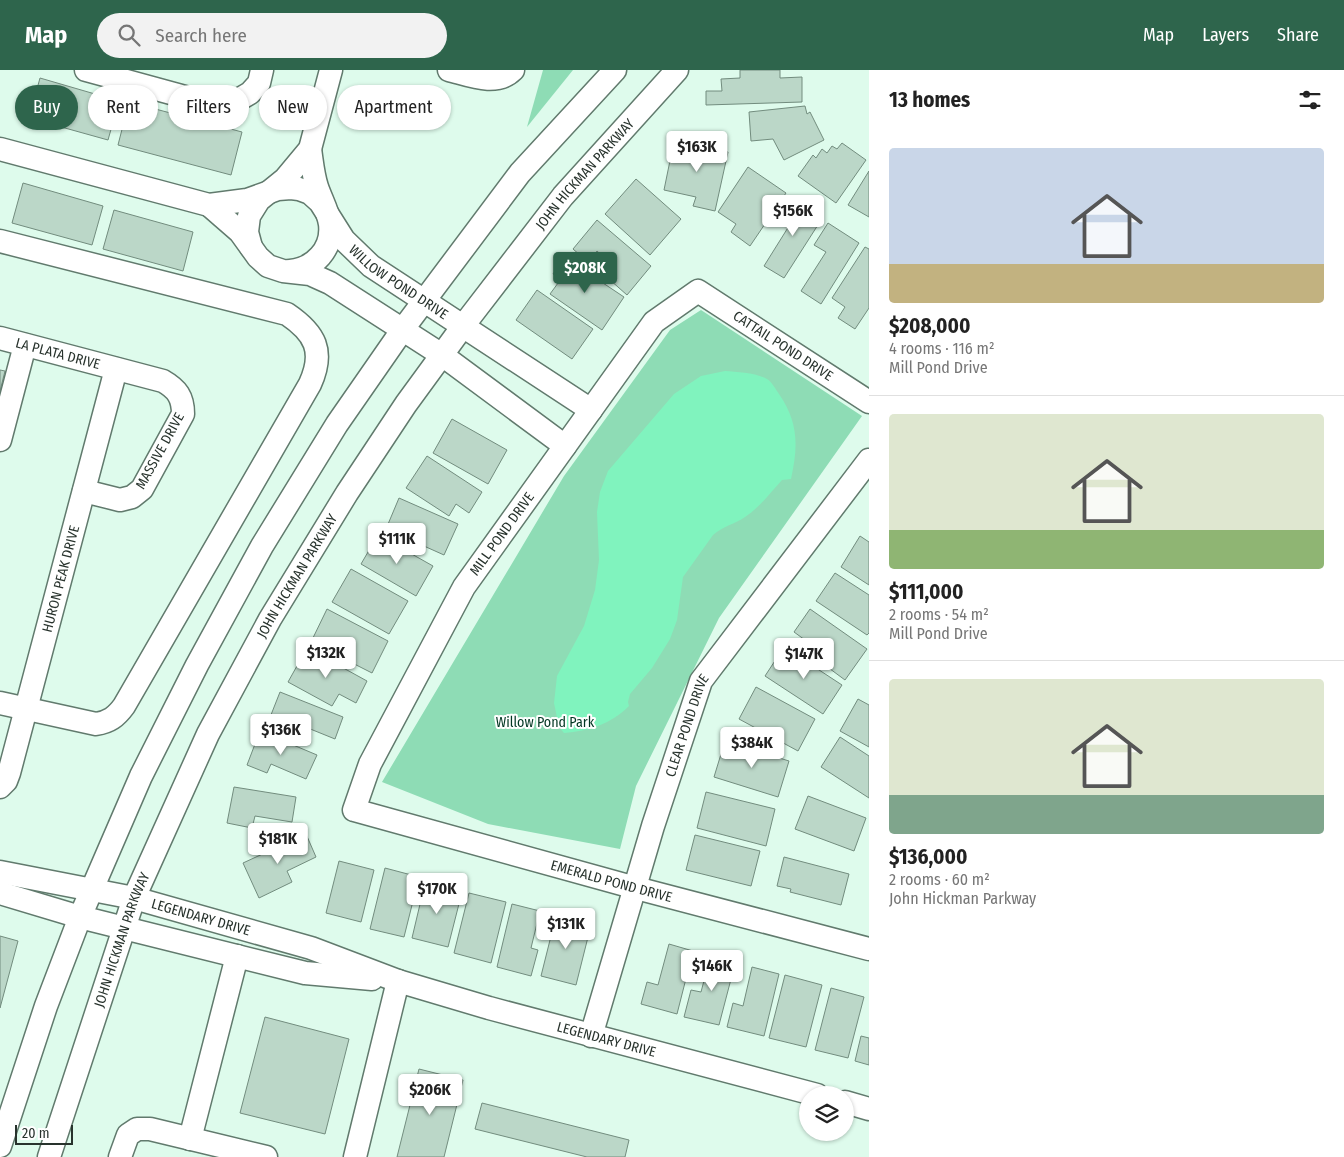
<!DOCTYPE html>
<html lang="en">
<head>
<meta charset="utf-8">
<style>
  :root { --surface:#fff; --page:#f2f2f2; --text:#222; --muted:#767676; --line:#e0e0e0; --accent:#2e654c }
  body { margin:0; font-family:"Fira Sans Condensed",sans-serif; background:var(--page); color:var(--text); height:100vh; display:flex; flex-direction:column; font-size:19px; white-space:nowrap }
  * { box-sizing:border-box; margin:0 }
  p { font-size:16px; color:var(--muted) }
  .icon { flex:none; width:28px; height:28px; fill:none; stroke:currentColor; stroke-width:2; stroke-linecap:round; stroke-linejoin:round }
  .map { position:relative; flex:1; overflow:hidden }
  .sheet { display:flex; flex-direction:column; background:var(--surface); width:475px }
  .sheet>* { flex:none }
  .top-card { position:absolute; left:15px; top:15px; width:475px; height:45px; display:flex; gap:10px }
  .controls { position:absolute; left:799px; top:1016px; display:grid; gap:10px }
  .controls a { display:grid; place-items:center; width:55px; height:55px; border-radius:50%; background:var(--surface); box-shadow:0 1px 4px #0004; font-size:25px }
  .scale { position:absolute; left:15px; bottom:12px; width:58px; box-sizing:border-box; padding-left:5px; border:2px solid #28332d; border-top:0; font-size:14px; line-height:18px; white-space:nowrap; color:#28332d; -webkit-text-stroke:4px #fff; paint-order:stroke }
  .price { position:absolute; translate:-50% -42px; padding:0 11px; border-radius:5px; background:#fff; color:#222; font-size:16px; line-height:32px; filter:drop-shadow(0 1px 2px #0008) }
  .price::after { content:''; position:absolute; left:50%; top:30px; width:15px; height:11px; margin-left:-8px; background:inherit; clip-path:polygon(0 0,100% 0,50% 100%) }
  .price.on { background:var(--accent); color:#fff }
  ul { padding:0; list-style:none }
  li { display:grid; align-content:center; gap:10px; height:265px; padding:0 20px }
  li+li { border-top:1px solid var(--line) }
  li span { display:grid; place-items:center; height:155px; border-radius:5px; color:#555 }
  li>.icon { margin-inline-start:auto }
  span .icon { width:90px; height:90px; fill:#fffc; stroke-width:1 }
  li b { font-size:21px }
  h2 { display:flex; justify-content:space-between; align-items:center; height:60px; padding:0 20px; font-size:21px }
  .pill { padding:0 18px; border-radius:22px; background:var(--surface); box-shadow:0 1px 4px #0004; font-size:18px; line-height:45px }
  .pill.on { background:var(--accent); color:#fff }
  header { display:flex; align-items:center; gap:30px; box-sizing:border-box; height:70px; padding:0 25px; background:var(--accent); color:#fff }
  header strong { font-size:24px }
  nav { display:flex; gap:28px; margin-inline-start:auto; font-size:18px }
  .search { width:350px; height:45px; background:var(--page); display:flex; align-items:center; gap:12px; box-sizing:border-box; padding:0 18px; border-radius:28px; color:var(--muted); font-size:19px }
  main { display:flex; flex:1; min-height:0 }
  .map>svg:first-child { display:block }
  .green { fill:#8edcb5 }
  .water { fill:#80f3be }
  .building { fill:#bbd7c8; stroke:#728c7e }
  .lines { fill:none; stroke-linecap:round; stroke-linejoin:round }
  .minor-casing { stroke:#617a6d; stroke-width:25 }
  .minor { stroke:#fff; stroke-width:22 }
  .labels { text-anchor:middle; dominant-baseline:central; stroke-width:4; stroke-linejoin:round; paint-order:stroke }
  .street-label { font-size:14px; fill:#28332d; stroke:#fff }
  .park-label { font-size:14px; fill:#023723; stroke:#fff }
</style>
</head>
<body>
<header>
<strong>Map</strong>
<div class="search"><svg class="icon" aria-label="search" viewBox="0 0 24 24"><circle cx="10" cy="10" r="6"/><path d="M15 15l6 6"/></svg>Search here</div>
<nav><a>Map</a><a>Layers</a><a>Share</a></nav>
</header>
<main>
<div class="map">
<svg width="869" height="1087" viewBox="0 0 869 1087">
  <rect width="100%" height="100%" fill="#defbec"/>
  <!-- green -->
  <g class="green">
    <polygon points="543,0 573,0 527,57"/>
    <polygon points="701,240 862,346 719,548 636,716 620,779 488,754 382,712 564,406 670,260"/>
  </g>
  <!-- water -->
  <path class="water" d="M725 301C737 302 757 303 767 309 772 312 776 320 779 324 799 353 798 377 791 409L782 410C770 423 760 437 745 447 735 454 723 456 713 465L683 507 677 550 670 569 652 598 630 624 628 632 629 636C611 654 589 661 564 663L559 657 554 633 557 606 584 556 595 520 599 490 597 442 600 422 608 401 674 324 701 306Z"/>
  <!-- building -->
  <g class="building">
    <polygon points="740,0 780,0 780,8 802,7 802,32 706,35 706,21 722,21 721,9 740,8"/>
    <polygon points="40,8 119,31 108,70 29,48"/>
    <polygon points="129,32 242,62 231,105 118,75"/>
    <polygon points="805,36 807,44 810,42 824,70 784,90 773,69 751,71 749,42"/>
    <polygon points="674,71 728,82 715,141 693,136 696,127 664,120"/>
    <polygon points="842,73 866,90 836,133 798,106 813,85 816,88 822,79 827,83 832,76 837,79"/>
    <polygon points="748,97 786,123 750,176 731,162 736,154 718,142"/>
    <polygon points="869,101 869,147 848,135"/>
    <polygon points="636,109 681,149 650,185 605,144"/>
    <polygon points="23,113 103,136 92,175 12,153"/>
    <polygon points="792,128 823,147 784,208 764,196 789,156 779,149"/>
    <polygon points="114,140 193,162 183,201 103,179"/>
    <polygon points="597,150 651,196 627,225 601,202 609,192 597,181 588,192 573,179"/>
    <polygon points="828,153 859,173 821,234 801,221 826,182 814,175"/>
    <polygon points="865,177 869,179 869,238 855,259 838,248 845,237 832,228"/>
    <polygon points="564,187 624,227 602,260 550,224 561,209 553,204"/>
    <polygon points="537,220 593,259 572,289 516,250"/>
    <polygon points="0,300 5,301 0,321"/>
    <polygon points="452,349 507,380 488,414 433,383"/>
    <polygon points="427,386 482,422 469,443 456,434 449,446 406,418"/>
    <polygon points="399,428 458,454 444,485 386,459"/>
    <polygon points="378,465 433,496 416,526 361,494"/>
    <polygon points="860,466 869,472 869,515 841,497"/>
    <polygon points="351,499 408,531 389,564 332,532"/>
    <polygon points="835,503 869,525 869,563 867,565 816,531"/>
    <polygon points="327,539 388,571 372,603 311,572"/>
    <polygon points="810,539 867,579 845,610 822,593 827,586 794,562"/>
    <polygon points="784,577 842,615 823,644 765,606"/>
    <polygon points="307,578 367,611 356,633 339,624 332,636 288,612"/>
    <polygon points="756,617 815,649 798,681 739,649"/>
    <polygon points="280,622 343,647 335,669 293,652 289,664 267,655"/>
    <polygon points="858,629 869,635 869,677 840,661"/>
    <polygon points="260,661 317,685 306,709 271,694 267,703 247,695"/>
    <polygon points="840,667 869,686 869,728 821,697"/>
    <polygon points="725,671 789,691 778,727 714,707"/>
    <polygon points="234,717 296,727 292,752 255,746 252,758 227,753"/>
    <polygon points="706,722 775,739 766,776 697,758"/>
    <polygon points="808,726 866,748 854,781 795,759"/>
    <polygon points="306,764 316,787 287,801 292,812 259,828 243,793"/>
    <polygon points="695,765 760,781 751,816 686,800"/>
    <polygon points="784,787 849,804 841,835 790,822 791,819 777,816"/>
    <polygon points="339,791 374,800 361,852 326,843"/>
    <polygon points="385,798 419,807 404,867 370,859"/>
    <polygon points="425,813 462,822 448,877 412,868"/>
    <polygon points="469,823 506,832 491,893 454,883"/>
    <polygon points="512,834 540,841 531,878 538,880 531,906 497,897"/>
    <polygon points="556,846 591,855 576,915 541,906"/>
    <polygon points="0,866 18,871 0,938"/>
    <polygon points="669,874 693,881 677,944 641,934 647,912 658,915"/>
    <polygon points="711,884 736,890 719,955 684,947 691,920 701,922"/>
    <polygon points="752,897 779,904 764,966 727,957 733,933 743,936"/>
    <polygon points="785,905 822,915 806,977 769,968"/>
    <polygon points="831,918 864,927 848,988 815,980"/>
    <polygon points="265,947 349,969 325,1064 240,1043"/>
    <polygon points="861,966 869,968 869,995 855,991"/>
    <polygon points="419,999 463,1010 444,1087 397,1087"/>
    <polygon points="482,1033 629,1070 625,1087 587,1087 475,1059"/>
  </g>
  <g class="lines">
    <defs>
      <g id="minor">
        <polyline points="86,0 200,31 221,35 238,30 250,23 259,13 262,0"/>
        <path d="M449 0C469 5 496 17 513 0"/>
        <path id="s1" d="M0 79 209 135 247 130 278 119 291 118 299 119 310 123 320 132 344 170 371 196 591 340"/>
        <polyline points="209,135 240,162 258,187 268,196 283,201 310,204 330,213 442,285 565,376"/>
        <path d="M0 171 287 244C315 263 325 281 310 314L124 636C116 647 109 652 96 654L0 633"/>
        <polyline points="251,177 247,162 249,146 259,130 285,109 310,79 331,0"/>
        <path d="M290 201C314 199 333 179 330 154 328 141 321 129 317 117 313 105 312 92 310 79"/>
        <path id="s2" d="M0 268 163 311C177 319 183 327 183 344L142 419 132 427 120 430 84 421"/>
        <path id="s3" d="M869 332 698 221 654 252 464 517 370 694 354 740 636 818 869 879"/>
        <polyline points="0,370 25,275"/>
        <path id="s4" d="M0 717 6 711 9 703 116 299"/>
        <path id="s5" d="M0 802 134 828 311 878 398 911 489 938 817 1025"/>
        <polyline points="0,823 80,847 305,903 372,909"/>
        <path id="s6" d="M591 966 653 756 701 611 869 390"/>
        <polyline points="845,1032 869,1039"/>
        <polyline points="190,1069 237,886"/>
        <polyline points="0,1076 46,936 80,847 141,706 197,595 262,476 337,354 403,259 520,103 615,0"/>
        <path id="s7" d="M49 1087 134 828 208 664 270 549 347 423 406 334 463 256 563 126 677 0"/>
        <polyline points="120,1087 128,1065 137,1059 150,1059 266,1087"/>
        <polyline points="355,1087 398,911"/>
      </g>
    </defs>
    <!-- minor casing -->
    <use href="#minor" class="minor-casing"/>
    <!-- minor -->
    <use href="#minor" class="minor"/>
  </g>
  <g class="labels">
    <!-- street labels -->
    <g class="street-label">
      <text stroke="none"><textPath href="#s7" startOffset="1129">JOHN HICKMAN PARKWAY</textPath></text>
      <text stroke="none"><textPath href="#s1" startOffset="448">WILLOW POND DRIVE</textPath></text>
      <text transform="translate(783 276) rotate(33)">CATTAIL POND DRIVE</text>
      <text stroke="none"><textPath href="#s2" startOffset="60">LA PLATA DRIVE</textPath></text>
      <text transform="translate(160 381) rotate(-61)">MASSIVE DRIVE</text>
      <text transform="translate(502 464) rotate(-54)">MILL POND DRIVE</text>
      <text stroke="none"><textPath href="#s7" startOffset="634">JOHN HICKMAN PARKWAY</textPath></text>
      <text stroke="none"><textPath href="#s4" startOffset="218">HURON PEAK DRIVE</textPath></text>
      <text stroke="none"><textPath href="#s6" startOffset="325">CLEAR POND DRIVE</textPath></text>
      <text stroke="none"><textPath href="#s3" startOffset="1100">EMERALD POND DRIVE</textPath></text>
      <text stroke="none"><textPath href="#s5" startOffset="206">LEGENDARY DRIVE</textPath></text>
      <text stroke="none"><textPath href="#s7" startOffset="229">JOHN HICKMAN PARKWAY</textPath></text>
      <text stroke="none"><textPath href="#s5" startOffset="630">LEGENDARY DRIVE</textPath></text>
    </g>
    <!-- park labels -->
    <g class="park-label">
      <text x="545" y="652">Willow Pond Park</text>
    </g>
  </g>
</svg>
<div class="controls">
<a><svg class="icon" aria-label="layers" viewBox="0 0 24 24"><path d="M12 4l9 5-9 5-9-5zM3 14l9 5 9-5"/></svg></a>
</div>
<div class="scale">20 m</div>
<b class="price" style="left:697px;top:103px">$163K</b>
<b class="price" style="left:793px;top:167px">$156K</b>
<b class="price on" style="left:585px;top:224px">$208K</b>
<b class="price" style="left:397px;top:495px">$111K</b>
<b class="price" style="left:326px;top:609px">$132K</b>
<b class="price" style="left:804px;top:610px">$147K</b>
<b class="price" style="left:281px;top:686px">$136K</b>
<b class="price" style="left:752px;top:699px">$384K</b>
<b class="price" style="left:278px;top:795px">$181K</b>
<b class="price" style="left:437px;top:845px">$170K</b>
<b class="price" style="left:566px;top:880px">$131K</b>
<b class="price" style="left:712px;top:922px">$146K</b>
<b class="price" style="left:430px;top:1046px">$206K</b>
<div class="top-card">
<a class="pill on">Buy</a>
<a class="pill">Rent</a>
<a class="pill">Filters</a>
<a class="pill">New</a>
<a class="pill">Apartment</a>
</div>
</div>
<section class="sheet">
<h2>13 homes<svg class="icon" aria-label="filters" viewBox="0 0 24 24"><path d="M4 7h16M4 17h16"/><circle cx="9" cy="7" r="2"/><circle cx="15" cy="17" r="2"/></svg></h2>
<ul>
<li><span style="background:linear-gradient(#c9d6e8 75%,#c2b280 0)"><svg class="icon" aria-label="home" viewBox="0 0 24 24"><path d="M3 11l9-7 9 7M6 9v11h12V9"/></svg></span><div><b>$208,000</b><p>4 rooms · 116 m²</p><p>Mill Pond Drive</p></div></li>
<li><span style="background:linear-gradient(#dfe7d0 75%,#8fb573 0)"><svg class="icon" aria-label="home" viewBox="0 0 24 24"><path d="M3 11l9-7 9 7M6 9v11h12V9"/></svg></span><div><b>$111,000</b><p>2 rooms · 54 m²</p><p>Mill Pond Drive</p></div></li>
<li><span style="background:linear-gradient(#dfe7d0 75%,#7fa58c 0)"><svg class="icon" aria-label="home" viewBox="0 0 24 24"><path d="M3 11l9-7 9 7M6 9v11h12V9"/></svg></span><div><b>$136,000</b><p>2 rooms · 60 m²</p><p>John Hickman Parkway</p></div></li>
</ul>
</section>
</main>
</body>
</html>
